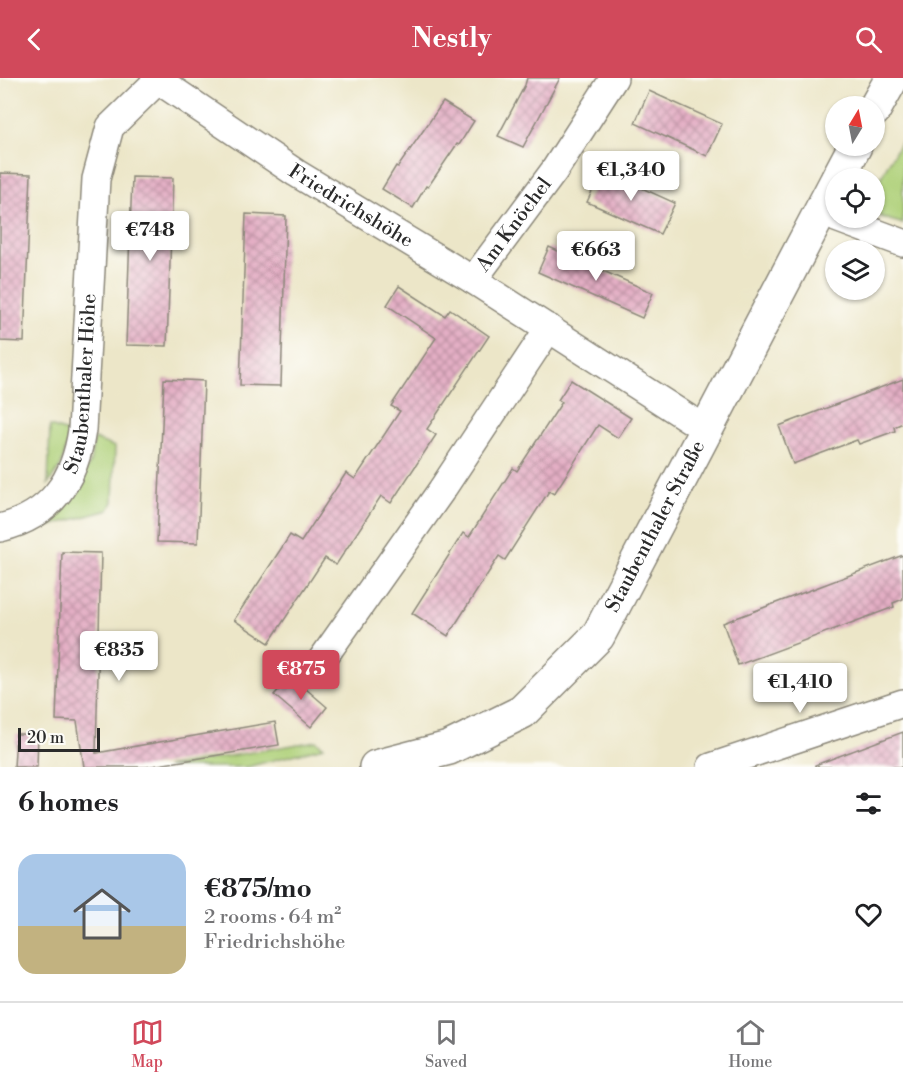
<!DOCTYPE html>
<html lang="en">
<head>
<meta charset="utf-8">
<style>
  :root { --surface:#fff; --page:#f6f6f6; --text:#202124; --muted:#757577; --line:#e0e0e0; --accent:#d1495b }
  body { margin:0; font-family:"Libre Bodoni",serif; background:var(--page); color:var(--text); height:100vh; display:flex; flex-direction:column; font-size:22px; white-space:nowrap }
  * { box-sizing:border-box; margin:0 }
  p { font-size:20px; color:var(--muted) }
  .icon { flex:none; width:33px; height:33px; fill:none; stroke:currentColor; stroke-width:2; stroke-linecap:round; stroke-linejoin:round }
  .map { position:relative; height:689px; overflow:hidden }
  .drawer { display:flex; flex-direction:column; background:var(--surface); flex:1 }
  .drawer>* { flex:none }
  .needle { width:39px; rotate:10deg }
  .controls { position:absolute; left:825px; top:18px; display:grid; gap:12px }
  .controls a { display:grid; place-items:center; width:60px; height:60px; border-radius:50%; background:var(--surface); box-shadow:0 2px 4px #0004; font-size:30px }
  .scale { position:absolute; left:18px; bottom:15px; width:82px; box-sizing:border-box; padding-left:6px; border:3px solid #2b2b2b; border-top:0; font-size:16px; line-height:21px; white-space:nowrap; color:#2b2b2b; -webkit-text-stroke:4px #fdfcf7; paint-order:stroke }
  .price { position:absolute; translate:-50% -51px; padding:0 14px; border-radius:6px; background:#fff; color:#222; font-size:20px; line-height:39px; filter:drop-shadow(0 2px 3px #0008) }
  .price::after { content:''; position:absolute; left:50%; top:36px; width:18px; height:14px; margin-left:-9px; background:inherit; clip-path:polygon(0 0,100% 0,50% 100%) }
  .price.current { background:var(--accent); color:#fff }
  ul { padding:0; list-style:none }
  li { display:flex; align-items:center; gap:18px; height:150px; padding:0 18px }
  li span { display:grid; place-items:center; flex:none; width:168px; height:120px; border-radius:18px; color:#555 }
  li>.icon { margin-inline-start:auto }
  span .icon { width:72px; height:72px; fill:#fffc; stroke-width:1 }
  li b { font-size:26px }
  h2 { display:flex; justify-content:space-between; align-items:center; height:72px; padding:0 18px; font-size:26px }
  header { display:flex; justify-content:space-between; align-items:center; height:78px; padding:0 18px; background:var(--accent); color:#fff; font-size:27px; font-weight:800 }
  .menu { display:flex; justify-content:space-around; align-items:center; height:84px; border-top:2px solid var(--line); background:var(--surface); font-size:16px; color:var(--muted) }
  .menu a { display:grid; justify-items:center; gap:3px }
  .menu .current { color:var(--accent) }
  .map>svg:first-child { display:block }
  .green { fill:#aed078; stroke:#6c7e52; stroke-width:1.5 }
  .building { fill:url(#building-cross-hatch) }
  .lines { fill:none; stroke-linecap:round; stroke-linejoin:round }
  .street-casing { stroke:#8c887a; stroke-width:30 }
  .secondary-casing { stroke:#8c887a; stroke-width:36 }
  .street { stroke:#fff; stroke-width:27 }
  .secondary { stroke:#fff; stroke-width:33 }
  .labels { text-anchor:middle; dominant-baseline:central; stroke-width:4.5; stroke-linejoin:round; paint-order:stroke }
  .street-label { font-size:20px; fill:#2b2b2b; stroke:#fdfcf7 }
</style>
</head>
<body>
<header><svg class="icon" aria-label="back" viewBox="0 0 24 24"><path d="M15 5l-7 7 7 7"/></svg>Nestly<svg class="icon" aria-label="search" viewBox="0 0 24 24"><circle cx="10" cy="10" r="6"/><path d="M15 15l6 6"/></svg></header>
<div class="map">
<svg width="903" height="689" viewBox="0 0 903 689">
  <defs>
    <pattern id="building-cross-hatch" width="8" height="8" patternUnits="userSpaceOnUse" patternTransform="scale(1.5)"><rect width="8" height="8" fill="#e4afc5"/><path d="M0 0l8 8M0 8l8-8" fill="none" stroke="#b98fa0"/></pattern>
  </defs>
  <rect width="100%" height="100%" fill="#fdfcf7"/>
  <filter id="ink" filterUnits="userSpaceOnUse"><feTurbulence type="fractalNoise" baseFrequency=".0167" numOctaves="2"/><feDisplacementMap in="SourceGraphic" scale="12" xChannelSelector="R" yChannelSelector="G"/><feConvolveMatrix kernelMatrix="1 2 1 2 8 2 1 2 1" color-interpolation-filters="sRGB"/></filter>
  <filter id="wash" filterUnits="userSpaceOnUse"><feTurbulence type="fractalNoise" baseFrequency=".008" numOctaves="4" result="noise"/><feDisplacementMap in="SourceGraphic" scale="24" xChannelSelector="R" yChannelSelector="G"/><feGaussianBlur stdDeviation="1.35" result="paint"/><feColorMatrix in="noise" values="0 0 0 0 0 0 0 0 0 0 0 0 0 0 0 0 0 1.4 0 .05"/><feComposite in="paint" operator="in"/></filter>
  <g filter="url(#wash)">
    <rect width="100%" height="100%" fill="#ece6c8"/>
    <!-- green -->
    <g class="green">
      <path d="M903 60V146C896 143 881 141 876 135 864 120 895 75 903 60Z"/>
      <polygon points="50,348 70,355 61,388 48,406"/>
      <polygon points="94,361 115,369 113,424 109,432 16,457 76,411 90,385"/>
      <polygon points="316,663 324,669 247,689 166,689"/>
    </g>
    <g id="blocks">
      <!-- building -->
      <g class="building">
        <polygon points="527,0 560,0 523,69 498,58 525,7"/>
        <polygon points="649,13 722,46 707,78 635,45"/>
        <polygon points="443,24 474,43 459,67 457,66 428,109 426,108 413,130 382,111 396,88 398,89"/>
        <polygon points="602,92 675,125 660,156 587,124"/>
        <polygon points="0,95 31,96 24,264 0,263"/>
        <polygon points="132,99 173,100 167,268 126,267"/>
        <polygon points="246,136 286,138 281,308 240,307"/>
        <polygon points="549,169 653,215 642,240 538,194"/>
        <polygon points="399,208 445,238 450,231 489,258 427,351 436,357 391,425 381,418 336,487 325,480 269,565 234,542 290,457 301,464 346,395 355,401 400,333 391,328 436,260 387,227"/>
        <polygon points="164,301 204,303 198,465 157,464"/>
        <polygon points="903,301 903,345 894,349 895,353 859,366 857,362 793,386 779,348"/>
        <polygon points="571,302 631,340 618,360 598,347 554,416 549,413 505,482 499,478 448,558 412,535 463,455 469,459 513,390 517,393 562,324 558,322"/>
        <polygon points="62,474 101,475 96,675 275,644 279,667 146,689 84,689 77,643 56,642"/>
        <polygon points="903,477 903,521 893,525 894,529 738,587 723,545"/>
        <polygon points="291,598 327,629 311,649 274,617"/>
        <polygon points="903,654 903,689 815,689 815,687"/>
        <polygon points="16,656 38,656 37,689 14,689"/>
      </g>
    </g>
  </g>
  <g filter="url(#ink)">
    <use href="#blocks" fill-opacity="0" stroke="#8c887a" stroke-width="1.5"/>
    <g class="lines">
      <defs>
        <g id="street">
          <path id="s1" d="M155 0 296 95 473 202 705 351"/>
          <polyline points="836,140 903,165"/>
          <path id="s2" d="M473 202 554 93 614 0"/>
          <path id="s3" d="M0 450C51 438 75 402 82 352L96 101 110 49 158 2"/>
          <polyline points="316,590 441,413 549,250"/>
          <polyline points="711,689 903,625"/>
        </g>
        <g id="secondary">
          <polyline points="874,32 892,0"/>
          <polyline points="838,100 855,68"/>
          <path id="s4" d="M376 689 449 670 522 634 598 558 836 104"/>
        </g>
      </defs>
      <!-- street casing -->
      <use href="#street" class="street-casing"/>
      <!-- secondary casing -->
      <use href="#secondary" class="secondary-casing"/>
      <!-- street -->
      <use href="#street" class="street"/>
      <!-- secondary -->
      <use href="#secondary" class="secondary"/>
    </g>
  </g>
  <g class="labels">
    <!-- street labels -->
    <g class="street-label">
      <text stroke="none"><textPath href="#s1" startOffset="234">Friedrichshöhe</textPath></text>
      <text stroke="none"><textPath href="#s2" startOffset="69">Am Knöchel</textPath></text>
      <text stroke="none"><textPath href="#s3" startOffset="183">Staubenthaler Höhe</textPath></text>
      <text stroke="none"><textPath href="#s4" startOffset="388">Staubenthaler Straße</textPath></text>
    </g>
  </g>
</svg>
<div class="controls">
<a><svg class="needle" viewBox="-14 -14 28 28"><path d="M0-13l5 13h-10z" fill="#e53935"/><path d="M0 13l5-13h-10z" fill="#757577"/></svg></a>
<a><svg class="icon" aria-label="locate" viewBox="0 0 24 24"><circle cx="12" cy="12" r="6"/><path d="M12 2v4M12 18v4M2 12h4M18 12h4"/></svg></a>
<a><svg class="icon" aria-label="layers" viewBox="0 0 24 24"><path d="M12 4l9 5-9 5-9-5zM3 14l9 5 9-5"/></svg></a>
</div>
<div class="scale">20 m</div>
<b class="price" style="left:631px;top:124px">€1,340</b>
<b class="price" style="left:150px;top:184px">€748</b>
<b class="price" style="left:596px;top:204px">€663</b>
<b class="price" style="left:119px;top:604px">€835</b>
<b class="price current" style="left:301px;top:623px">€875</b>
<b class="price" style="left:800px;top:636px">€1,410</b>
</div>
<section class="drawer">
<h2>6 homes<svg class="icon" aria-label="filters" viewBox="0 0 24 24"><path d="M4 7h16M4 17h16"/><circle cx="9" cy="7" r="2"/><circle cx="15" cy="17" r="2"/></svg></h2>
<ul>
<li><span style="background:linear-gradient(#a9c7e8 60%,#c2b280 0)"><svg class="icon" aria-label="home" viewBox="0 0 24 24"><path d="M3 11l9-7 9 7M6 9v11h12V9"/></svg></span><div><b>€875/mo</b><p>2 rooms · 64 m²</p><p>Friedrichshöhe</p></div><svg class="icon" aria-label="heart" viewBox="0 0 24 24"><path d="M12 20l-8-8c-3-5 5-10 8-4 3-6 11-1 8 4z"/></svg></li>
</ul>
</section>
<nav class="menu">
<a class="current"><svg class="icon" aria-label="map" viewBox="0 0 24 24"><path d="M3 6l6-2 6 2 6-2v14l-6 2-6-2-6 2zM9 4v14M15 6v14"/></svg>Map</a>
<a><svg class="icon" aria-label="saved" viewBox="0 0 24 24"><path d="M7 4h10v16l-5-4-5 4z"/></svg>Saved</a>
<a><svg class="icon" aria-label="home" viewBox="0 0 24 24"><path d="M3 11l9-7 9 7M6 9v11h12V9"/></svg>Home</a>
</nav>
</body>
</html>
